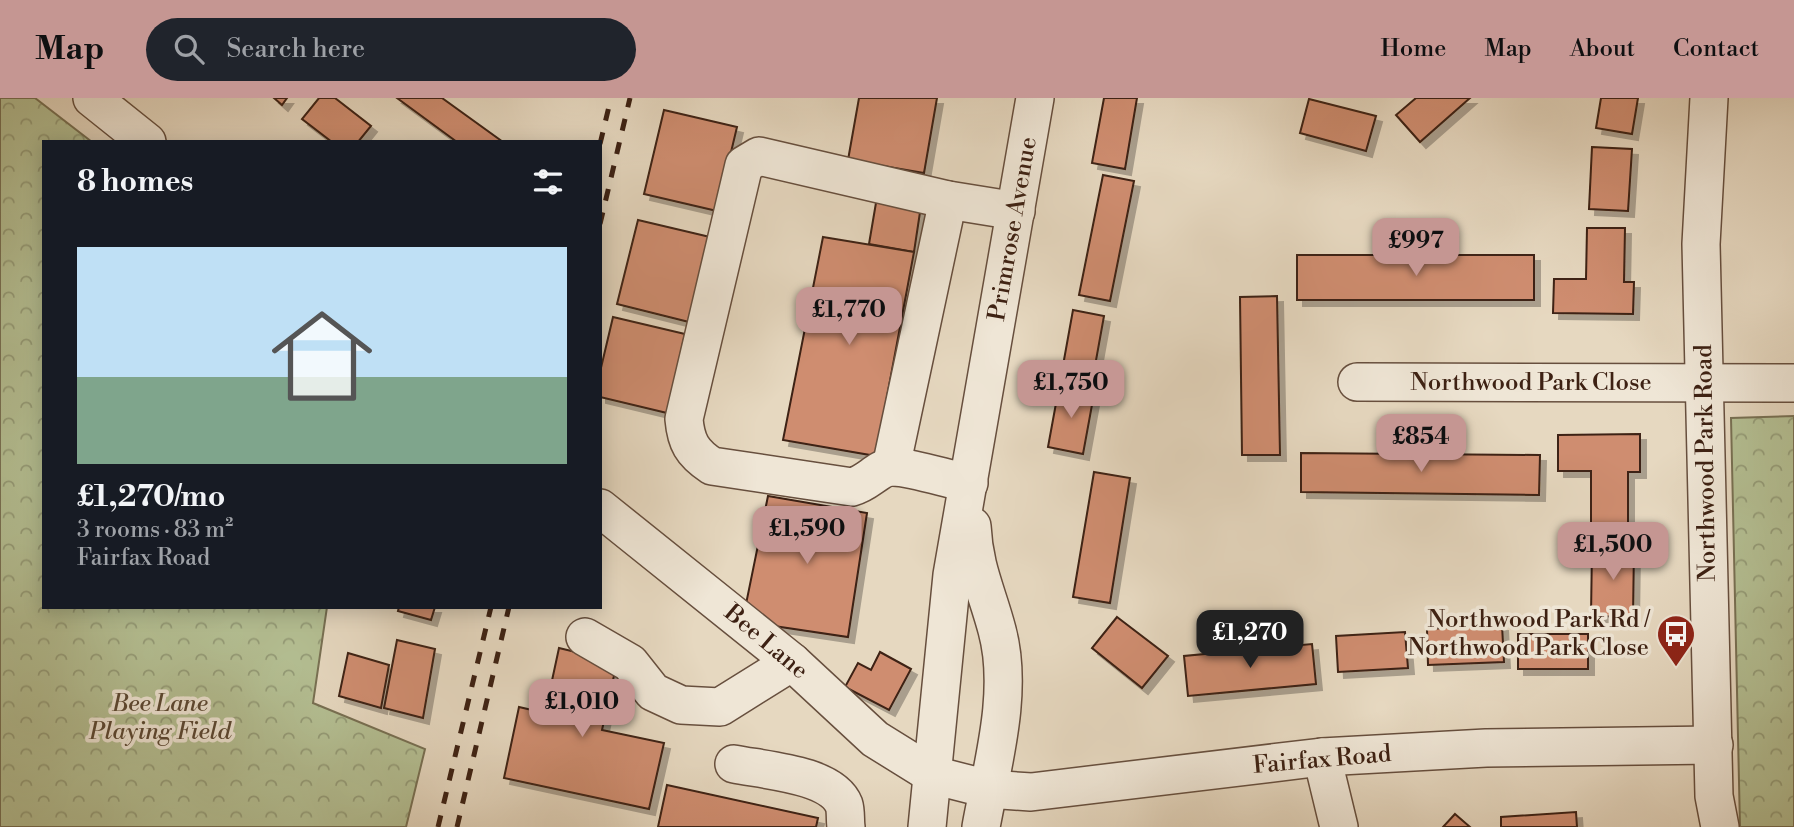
<!DOCTYPE html>
<html lang="en">
<head>
<meta charset="utf-8">
<style>
  :root { --surface:#171b24; --page:#20242c; --text:#f1f3f6; --muted:#9ea1a6; --line:#363941; --accent:#c59692 }
  body { margin:0; font-family:"Libre Bodoni",serif; background:var(--page); color:var(--text); height:100vh; display:flex; flex-direction:column; font-size:26px; white-space:nowrap }
  * { box-sizing:border-box; margin:0 }
  p { font-size:23px; color:var(--muted) }
  .icon { flex:none; width:38px; height:38px; fill:none; stroke:currentColor; stroke-width:2; stroke-linecap:round; stroke-linejoin:round }
  .map { position:relative; flex:1; overflow:hidden }
  .sheet { position:absolute; left:42px; top:42px; width:560px; height:469px; display:flex; flex-direction:column; background:var(--surface); border-radius:0px; box-shadow:0 4px 18px #0003 }
  .sheet>* { flex:none }
  .price { position:absolute; translate:-50% -60px; padding:0 16px; border-radius:14px; background:var(--accent); color:#111; font-size:23px; line-height:46px; filter:drop-shadow(0 2px 4px #0008) }
  .price::after { content:''; position:absolute; left:50%; top:42px; width:21px; height:16px; margin-left:-10px; background:inherit; clip-path:polygon(0 0,100% 0,50% 100%) }
  .price.selected { background:#222; color:#fff }
  ul { padding:0; list-style:none }
  li { display:grid; align-content:center; gap:14px; height:371px; padding:0 35px }
  li+li { border-top:2px solid var(--line) }
  li span { display:grid; place-items:center; height:217px; border-radius:0px; color:#555 }
  li>.icon { margin-inline-start:auto }
  span .icon { width:126px; height:126px; fill:#fffc; stroke-width:1 }
  li b { font-size:30px }
  h2 { display:flex; justify-content:space-between; align-items:center; height:84px; padding:0 35px; font-size:30px }
  header { display:flex; align-items:center; gap:42px; box-sizing:border-box; height:98px; padding:0 35px; background:var(--accent); color:#111 }
  header strong { font-size:33px }
  nav { display:flex; gap:38px; margin-inline-start:auto; font-size:24px }
  .search { width:490px; height:63px; background:var(--page); display:flex; align-items:center; gap:18px; box-sizing:border-box; padding:0 24px; border-radius:38px; color:var(--muted); font-size:26px }
  .map>svg:first-child { display:block }
  .park { fill:url(#park-crowns); stroke:#787053; stroke-width:2 }
  .building { fill:#cf8d70; stroke:#3d2113; stroke-width:2; filter:url(#shadow) }
  .lines { fill:none; stroke-linecap:round; stroke-linejoin:round }
  .minor-casing { stroke:#674f3e; stroke-width:40 }
  .minor { stroke:#efe6d6; stroke-width:37 }
  .rail { stroke:#3d2113; stroke-width:5; stroke-dasharray:12 12; stroke-linecap:butt }
  .labels { text-anchor:middle; dominant-baseline:central; stroke-width:7; stroke-linejoin:round; paint-order:stroke }
  .street-label { font-size:24px; fill:#3d2113; stroke:#efe6d6 }
  .poi-label { font-size:24px; fill:#3d2113; stroke:#efe6d6; text-anchor:end }
  .park-label { font-size:24px; font-style:italic; fill:#5b4833; stroke:#efe6d6 }
</style>
</head>
<body>
<header>
<strong>Map</strong>
<div class="search"><svg class="icon" aria-label="search" viewBox="0 0 24 24"><circle cx="10" cy="10" r="6"/><path d="M15 15l6 6"/></svg>Search here</div>
<nav><a>Home</a><a>Map</a><a>About</a><a>Contact</a></nav>
</header>
<div class="map">
<svg width="1794" height="729" viewBox="0 0 1794 729">
  <defs>
    <pattern id="park-crowns" width="20" height="18" patternUnits="userSpaceOnUse" patternTransform="scale(1.75)"><rect width="20" height="18" fill="#b4bf93"/><path d="M2 6a3 3 0 1 1 6 0M12 15a3 3 0 1 1 6 0" fill="none" stroke="#949b77"/></pattern>
    <filter id="shadow"><feDropShadow dx="6" dy="6" stdDeviation="0" flood-color="#0004"/></filter>
  </defs>
  <rect width="100%" height="100%" fill="#e6d8c0"/>
  <filter id="stains"><feTurbulence type="fractalNoise" baseFrequency=".00286" numOctaves="4"/><feColorMatrix values="0 0 0 0 .2 0 0 0 0 .09 0 0 0 0 .02 0 0 0 .5 -.17"/></filter>
  <radialGradient id="worn" r=".72"><stop offset=".6" stop-color="#630" stop-opacity="0"/><stop offset="1" stop-color="#630" stop-opacity=".3"/></radialGradient>
  <!-- park -->
  <g class="park">
    <polygon points="0,0 35,0 92,44 44,44 44,509 327,509 313,605 425,651 406,729 0,729"/>
    <polygon points="1794,318 1794,729 1740,729 1731,320"/>
  </g>
  <!-- building -->
  <g class="building">
    <polygon points="274,0 287,0 282,7"/>
    <polygon points="319,0 335,0 371,28 358,44 332,44 302,21"/>
    <polygon points="397,0 442,0 503,44 457,44"/>
    <polygon points="859,0 937,0 924,75 848,62"/>
    <polygon points="1104,0 1137,0 1125,71 1092,65"/>
    <polygon points="1416,0 1470,0 1420,44 1396,17"/>
    <polygon points="1601,0 1638,0 1632,36 1596,30"/>
    <polygon points="1309,1 1376,18 1366,53 1300,35"/>
    <polygon points="664,12 737,29 717,113 644,96"/>
    <polygon points="1592,49 1632,51 1628,113 1589,111"/>
    <polygon points="1103,77 1134,83 1110,203 1079,197"/>
    <polygon points="878,93 922,101 914,154 869,146"/>
    <polygon points="638,122 710,139 689,224 617,206"/>
    <polygon points="1587,130 1625,130 1624,184 1634,184 1633,216 1553,215 1554,181 1586,181"/>
    <polygon points="823,139 914,154 876,358 783,342"/>
    <rect x="1297" y="157" width="237" height="45"/>
    <polygon points="1277,198 1280,357 1242,357 1240,199"/>
    <polygon points="1073,212 1104,218 1093,279 1062,273"/>
    <polygon points="613,219 685,236 667,315 600,299 600,274"/>
    <polygon points="1059,289 1094,296 1083,356 1048,349"/>
    <polygon points="1640,336 1640,374 1628,374 1628,431 1591,431 1591,373 1558,373 1558,337"/>
    <polygon points="1301,355 1540,357 1539,397 1301,394"/>
    <polygon points="1094,374 1130,380 1110,505 1073,499"/>
    <polygon points="768,398 867,415 848,539 774,528 746,506"/>
    <polygon points="1592,449 1634,449 1633,519 1591,518"/>
    <polygon points="399,509 435,509 431,522 398,513"/>
    <polygon points="1117,519 1168,558 1142,590 1092,550"/>
    <polygon points="1502,527 1504,564 1428,567 1427,531"/>
    <polygon points="1405,534 1408,570 1338,574 1336,538"/>
    <rect x="1518" y="536" width="70" height="35"/>
    <polygon points="397,542 435,551 423,620 384,610"/>
    <polygon points="1312,546 1316,586 1188,598 1184,558"/>
    <polygon points="559,550 617,564 602,632 664,645 649,711 504,680 519,609 545,615"/>
    <polygon points="880,554 911,571 889,612 845,589 858,565 871,572"/>
    <polygon points="348,555 389,567 381,610 339,598"/>
    <polygon points="667,687 818,720 816,729 658,729"/>
    <polygon points="1576,714 1577,729 1501,729 1501,719"/>
    <polygon points="1455,716 1470,729 1443,729"/>
  </g>
  <g class="lines">
    <defs>
      <g id="minor">
        <polyline points="92,0 147,44"/>
        <polyline points="1709,0 1701,146 1714,698 1720,729"/>
        <polyline points="1357,284 1794,285"/>
        <polyline points="891,369 948,102"/>
        <path d="M969 385C951 382 907 368 891 369 878 370 868 385 852 389L712 368C692 355 686 344 684 321L744 67 759 58 948 102 1016 113"/>
        <polyline points="600,410 792,564 875,641 933,677 988,691 1031,694 1322,659 1486,650 1714,647"/>
        <path d="M972 428C974 470 987 494 997 532 1014 594 992 668 981 729"/>
        <polyline points="585,539 630,565 653,594 681,607 720,609 792,564"/>
        <polyline points="1322,659 1339,729"/>
        <path d="M734 666C763 672 832 676 844 707 846 713 845 723 846 729"/>
        <polyline points="927,729 952,477 1035,0"/>
      </g>
    </defs>
    <!-- minor casing -->
    <use href="#minor" class="minor-casing"/>
    <!-- minor -->
    <use href="#minor" class="minor"/>
    <!-- rail -->
    <g class="rail">
      <polyline points="600,46 611,0"/>
      <polyline points="600,126 630,0"/>
      <polyline points="438,729 491,509"/>
      <polyline points="457,729 509,509"/>
    </g>
  </g>
  <!-- icons -->
  <defs>
    <symbol id="bus-pin" viewBox="-11 -11 22 30"><path d="M0 17L-7.5 6A9.5 9.5 0 1 1 7.5 6Z" fill="#8f2418" stroke="#efe6d6"/><path d="M-5-6H5V4H4V6H2V4H-2V6H-4V4H-5ZM-3.5-4V0h7V-4ZM-3.5 1.2v1.5H-2V1.2ZM2 1.2v1.5H3.5V1.2Z" fill="#fff"/></symbol>
  </defs>
  <g fill-rule="evenodd">
    <use href="#bus-pin" x="1654" y="514" width="44" height="60"/>
  </g>
  <g class="labels">
    <!-- street labels -->
    <g class="street-label">
      <text transform="translate(1013 131) rotate(-80)">Primrose Avenue</text>
      <text x="1531" y="285">Northwood Park Close</text>
      <text transform="translate(1706 365) rotate(-91)">Northwood Park Road</text>
      <text transform="translate(766 544) rotate(40)">Bee Lane</text>
      <text transform="translate(1322 662) rotate(-5)">Fairfax Road</text>
    </g>
    <!-- poi labels -->
    <g class="poi-label">
      <text x="1649" y="522">Northwood Park Rd /<tspan x="1649" dy="28">Northwood Park Close</tspan></text>
    </g>
    <!-- park labels -->
    <g class="park-label">
      <text x="160" y="606">Bee Lane<tspan x="160" dy="28">Playing Field</tspan></text>
    </g>
  </g>
  <rect width="100%" height="100%" filter="url(#stains)"/>
  <rect width="100%" height="100%" fill="url(#worn)"/>
</svg>
<b class="price" style="left:1416px;top:180px">£997</b>
<b class="price" style="left:849px;top:249px">£1,770</b>
<b class="price" style="left:1071px;top:322px">£1,750</b>
<b class="price" style="left:1421px;top:376px">£854</b>
<b class="price" style="left:807px;top:468px">£1,590</b>
<b class="price" style="left:1613px;top:484px">£1,500</b>
<b class="price selected" style="left:1250px;top:572px">£1,270</b>
<b class="price" style="left:582px;top:641px">£1,010</b>
<section class="sheet">
<h2>8 homes<svg class="icon" aria-label="filters" viewBox="0 0 24 24"><path d="M4 7h16M4 17h16"/><circle cx="9" cy="7" r="2"/><circle cx="15" cy="17" r="2"/></svg></h2>
<ul>
<li><span style="background:linear-gradient(#bfe0f5 60%,#7fa58c 0)"><svg class="icon" aria-label="home" viewBox="0 0 24 24"><path d="M3 11l9-7 9 7M6 9v11h12V9"/></svg></span><div><b>£1,270/mo</b><p>3 rooms · 83 m²</p><p>Fairfax Road</p></div></li>
</ul>
</section>
</div>
</body>
</html>
